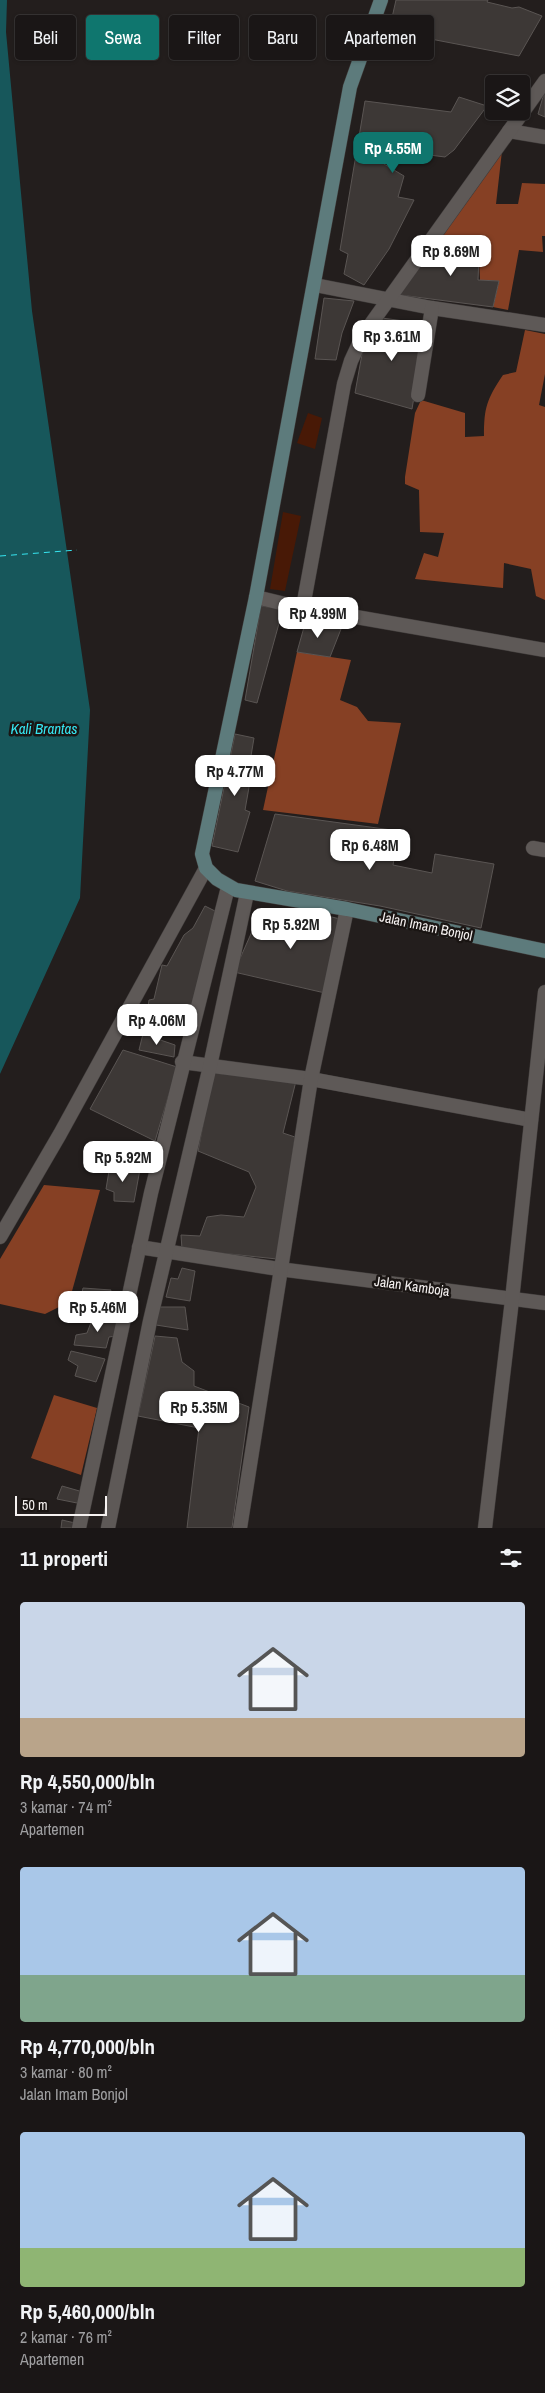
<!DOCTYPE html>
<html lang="id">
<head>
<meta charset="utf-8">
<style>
  :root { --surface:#1a1616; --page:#231f1f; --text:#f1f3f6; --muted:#9f9fa1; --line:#383535; --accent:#0f766e }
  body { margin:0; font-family:"Archivo Narrow",sans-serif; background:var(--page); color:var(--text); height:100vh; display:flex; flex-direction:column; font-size:19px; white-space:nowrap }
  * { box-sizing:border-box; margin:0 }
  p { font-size:16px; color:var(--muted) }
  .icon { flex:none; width:28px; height:28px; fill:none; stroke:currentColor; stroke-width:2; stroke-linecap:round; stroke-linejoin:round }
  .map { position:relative; height:1528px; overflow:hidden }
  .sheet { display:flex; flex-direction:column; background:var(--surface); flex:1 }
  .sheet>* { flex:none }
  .hud { position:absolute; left:15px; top:15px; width:515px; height:45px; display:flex; gap:10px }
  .tools { position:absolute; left:485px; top:75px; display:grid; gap:10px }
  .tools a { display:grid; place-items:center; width:45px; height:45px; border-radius:5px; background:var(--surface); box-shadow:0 1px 4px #0004,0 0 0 1px var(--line); font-size:25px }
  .scale { position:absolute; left:15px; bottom:12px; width:92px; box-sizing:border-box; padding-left:5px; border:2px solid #f6f2f1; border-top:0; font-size:14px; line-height:18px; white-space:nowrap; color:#f6f2f1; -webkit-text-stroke:4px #1a1513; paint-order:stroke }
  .price { position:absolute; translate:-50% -42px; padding:0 11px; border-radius:10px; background:#fff; color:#222; font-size:16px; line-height:32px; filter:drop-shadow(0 1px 2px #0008) }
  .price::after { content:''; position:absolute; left:50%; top:30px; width:15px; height:11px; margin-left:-8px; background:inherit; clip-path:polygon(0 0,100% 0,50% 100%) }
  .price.selected { background:var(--accent); color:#fff }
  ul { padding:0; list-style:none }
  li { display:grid; align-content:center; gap:10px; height:265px; padding:0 20px }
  li span { display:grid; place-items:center; height:155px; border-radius:5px; color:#555 }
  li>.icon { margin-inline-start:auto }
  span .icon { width:90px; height:90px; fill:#fffc; stroke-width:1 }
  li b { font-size:21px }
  h2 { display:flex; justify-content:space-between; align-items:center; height:60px; padding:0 20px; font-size:21px }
  .pill { padding:0 18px; border-radius:5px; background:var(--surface); box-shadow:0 1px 4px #0004,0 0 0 1px var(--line); font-size:18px; line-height:45px }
  .pill.selected { background:var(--accent); color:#fff }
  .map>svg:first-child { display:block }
  .green { fill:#481906 }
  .forest { fill:#864024 }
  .water { fill:#17575b }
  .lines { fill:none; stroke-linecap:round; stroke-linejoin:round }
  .ferry { stroke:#36e6f1; stroke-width:1; stroke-dasharray:6 5; stroke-linecap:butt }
  .building { fill:#3d3836; stroke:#5a5553 }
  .minor-casing { stroke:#3f3b3a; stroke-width:15 }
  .secondary-casing { stroke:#3f3b3a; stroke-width:15 }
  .minor { stroke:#5e5957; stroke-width:14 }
  .secondary { stroke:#5d7b7c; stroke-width:14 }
  .labels { text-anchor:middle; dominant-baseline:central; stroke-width:5; stroke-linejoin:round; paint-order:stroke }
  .street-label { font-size:14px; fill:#f6f2f1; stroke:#1a1513 }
  .water-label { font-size:15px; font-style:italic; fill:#36e6f1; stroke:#1a1513 }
</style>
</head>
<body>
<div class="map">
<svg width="545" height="1528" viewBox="0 0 545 1528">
  <rect width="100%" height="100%" fill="#231e1d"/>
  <!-- green -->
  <g class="green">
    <polygon points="308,413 322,418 315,449 297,443"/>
    <polygon points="283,512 301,516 285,591 270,589"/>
  </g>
  <!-- forest -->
  <g class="forest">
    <polygon points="502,151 496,204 518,204 522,183 545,184 545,236 542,236 543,252 519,250 508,310 493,307 499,281 480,280 479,256 467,254 466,244 439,237"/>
    <path d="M525 330 545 334V374L539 405 545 407V600L536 596 531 569 504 563 503 588 415 579 424 553 438 557 444 533 420 532 419 490 405 484V477L415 413 421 400 465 413V437L484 436C484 407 487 399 503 375L516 372Z"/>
    <polygon points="297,652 351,660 340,700 357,707 368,721 401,723 378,824 263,810"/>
    <polygon points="44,1185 100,1190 69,1302 45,1314 0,1304 0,1259"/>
    <polygon points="54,1395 97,1408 81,1475 31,1458"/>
  </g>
  <!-- water -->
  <polygon class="water" points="0,0 7,0 6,32 32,311 90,710 80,898 0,1074"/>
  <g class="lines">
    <!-- ferry -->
    <polyline class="ferry" points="0,556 77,550"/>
  </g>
  <!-- building -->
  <g class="building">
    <polygon points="396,0 488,0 487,2 512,8 519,7 542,16 519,56 389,31"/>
    <polygon points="545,90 545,117 538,114"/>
    <polygon points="459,97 487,106 454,150 445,157 383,149 384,164 404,176 398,197 414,200 389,249 364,285 344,274 348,254 340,250 365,101 451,112"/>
    <polygon points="438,237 466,244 463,254 479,256 478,280 499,281 493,307 400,295"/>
    <polygon points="324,298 354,301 342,333 336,360 315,359"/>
    <polygon points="382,318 426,324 412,409 355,393 362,354 371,334"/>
    <polygon points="261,606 283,609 257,703 245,700"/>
    <polygon points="306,620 341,629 330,657 297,652"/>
    <polygon points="235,734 254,738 248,774 251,776 245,810 250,812 238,852 212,846"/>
    <polygon points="275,814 399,831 393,865 432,873 435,854 494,864 481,928 380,906 287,891 255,881"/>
    <polygon points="205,906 217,912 185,1030 145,1028 149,1000 154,999 162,965 167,966 184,935 193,928"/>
    <polygon points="295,908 340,919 325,993 234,972 258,918 258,911 292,920"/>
    <polygon points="143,1034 175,1045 174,1057 139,1050"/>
    <polygon points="123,1050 177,1067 155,1141 90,1109"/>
    <polygon points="213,1073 296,1081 283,1133 295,1137 277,1259 182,1249 181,1235 200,1236 207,1217 221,1215 244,1217 256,1187 249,1172 198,1151"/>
    <polygon points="110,1165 140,1169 134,1202 114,1201 114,1192 106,1189"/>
    <polygon points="182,1268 195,1271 190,1301 166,1297 171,1278 178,1279"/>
    <polygon points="83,1288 111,1290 105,1309 79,1307"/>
    <polygon points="157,1307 185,1307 188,1330 156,1325"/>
    <polygon points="93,1317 119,1318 116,1336 109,1337 106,1348 74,1345 76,1335 87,1333"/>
    <polygon points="155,1336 177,1338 182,1362 194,1371 194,1386 249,1407 232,1528 187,1528 199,1428 138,1416"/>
    <polygon points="71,1351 105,1359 96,1382 75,1376 78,1366 68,1360"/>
    <polygon points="62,1486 83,1492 77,1503 57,1499"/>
    <polygon points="62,1520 75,1523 74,1528 61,1528"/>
  </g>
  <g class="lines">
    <defs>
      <g id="minor">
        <polyline points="509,131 545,137"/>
        <polyline points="315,285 432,308 545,325"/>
        <polyline points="418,395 432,308"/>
        <polyline points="256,597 293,606 545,650"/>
        <polyline points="303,607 344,384 351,361 363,335 545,81"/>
        <polyline points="533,848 545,850"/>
        <polyline points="182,1062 311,1079 531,1120"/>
        <polyline points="0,1237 60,1134 206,868"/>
        <polyline points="139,1247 279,1269 545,1303"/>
        <polyline points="79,1528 151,1193 228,887"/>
        <polyline points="108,1528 150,1321 210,1066 247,893"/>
        <polyline points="240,1528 311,1079 347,909"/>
        <polyline points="485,1528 512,1300 545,992"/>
      </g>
      <polyline id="secondary" points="381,0 350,87 256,597 202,854 206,868 217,879 236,890 347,909 545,951"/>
    </defs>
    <!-- minor casing -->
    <use href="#minor" class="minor-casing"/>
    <!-- secondary casing -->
    <use href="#secondary" class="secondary-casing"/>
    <!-- minor -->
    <use href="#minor" class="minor"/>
    <!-- secondary -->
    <use href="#secondary" class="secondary"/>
  </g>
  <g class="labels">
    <!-- street labels -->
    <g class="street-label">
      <text transform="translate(426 926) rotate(12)">Jalan Imam Bonjol</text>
      <text transform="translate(412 1286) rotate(8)">Jalan Kamboja</text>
    </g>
    <!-- water labels -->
    <g class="water-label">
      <text x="44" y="728">Kali Brantas</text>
    </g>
  </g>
</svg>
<div class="tools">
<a><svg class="icon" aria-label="layers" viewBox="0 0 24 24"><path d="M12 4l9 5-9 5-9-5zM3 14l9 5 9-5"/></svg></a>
</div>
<div class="scale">50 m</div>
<b class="price selected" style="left:393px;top:174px">Rp 4.55M</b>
<b class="price" style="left:451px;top:277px">Rp 8.69M</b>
<b class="price" style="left:392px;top:362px">Rp 3.61M</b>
<b class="price" style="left:318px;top:639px">Rp 4.99M</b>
<b class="price" style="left:235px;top:797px">Rp 4.77M</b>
<b class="price" style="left:370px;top:871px">Rp 6.48M</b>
<b class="price" style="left:291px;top:950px">Rp 5.92M</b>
<b class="price" style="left:157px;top:1046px">Rp 4.06M</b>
<b class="price" style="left:123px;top:1183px">Rp 5.92M</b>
<b class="price" style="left:98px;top:1333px">Rp 5.46M</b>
<b class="price" style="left:199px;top:1433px">Rp 5.35M</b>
<div class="hud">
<a class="pill">Beli</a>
<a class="pill selected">Sewa</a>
<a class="pill">Filter</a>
<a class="pill">Baru</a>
<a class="pill">Apartemen</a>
</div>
</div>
<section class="sheet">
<h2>11 properti<svg class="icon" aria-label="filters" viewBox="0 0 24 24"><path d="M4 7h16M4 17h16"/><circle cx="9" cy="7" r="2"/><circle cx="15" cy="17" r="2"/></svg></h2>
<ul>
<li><span style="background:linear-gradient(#c9d6e8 75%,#b9a48a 0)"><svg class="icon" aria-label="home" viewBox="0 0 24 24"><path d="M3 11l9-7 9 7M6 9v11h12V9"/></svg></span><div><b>Rp 4,550,000/bln</b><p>3 kamar · 74 m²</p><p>Apartemen</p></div></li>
<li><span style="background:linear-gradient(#a9c7e8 70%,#7fa58c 0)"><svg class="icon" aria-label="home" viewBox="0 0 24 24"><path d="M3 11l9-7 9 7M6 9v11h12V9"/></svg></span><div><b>Rp 4,770,000/bln</b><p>3 kamar · 80 m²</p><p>Jalan Imam Bonjol</p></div></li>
<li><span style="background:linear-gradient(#a9c7e8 75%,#8fb573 0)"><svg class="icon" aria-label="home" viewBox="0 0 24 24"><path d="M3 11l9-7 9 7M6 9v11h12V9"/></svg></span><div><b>Rp 5,460,000/bln</b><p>2 kamar · 76 m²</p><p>Apartemen</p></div></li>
</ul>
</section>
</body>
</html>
